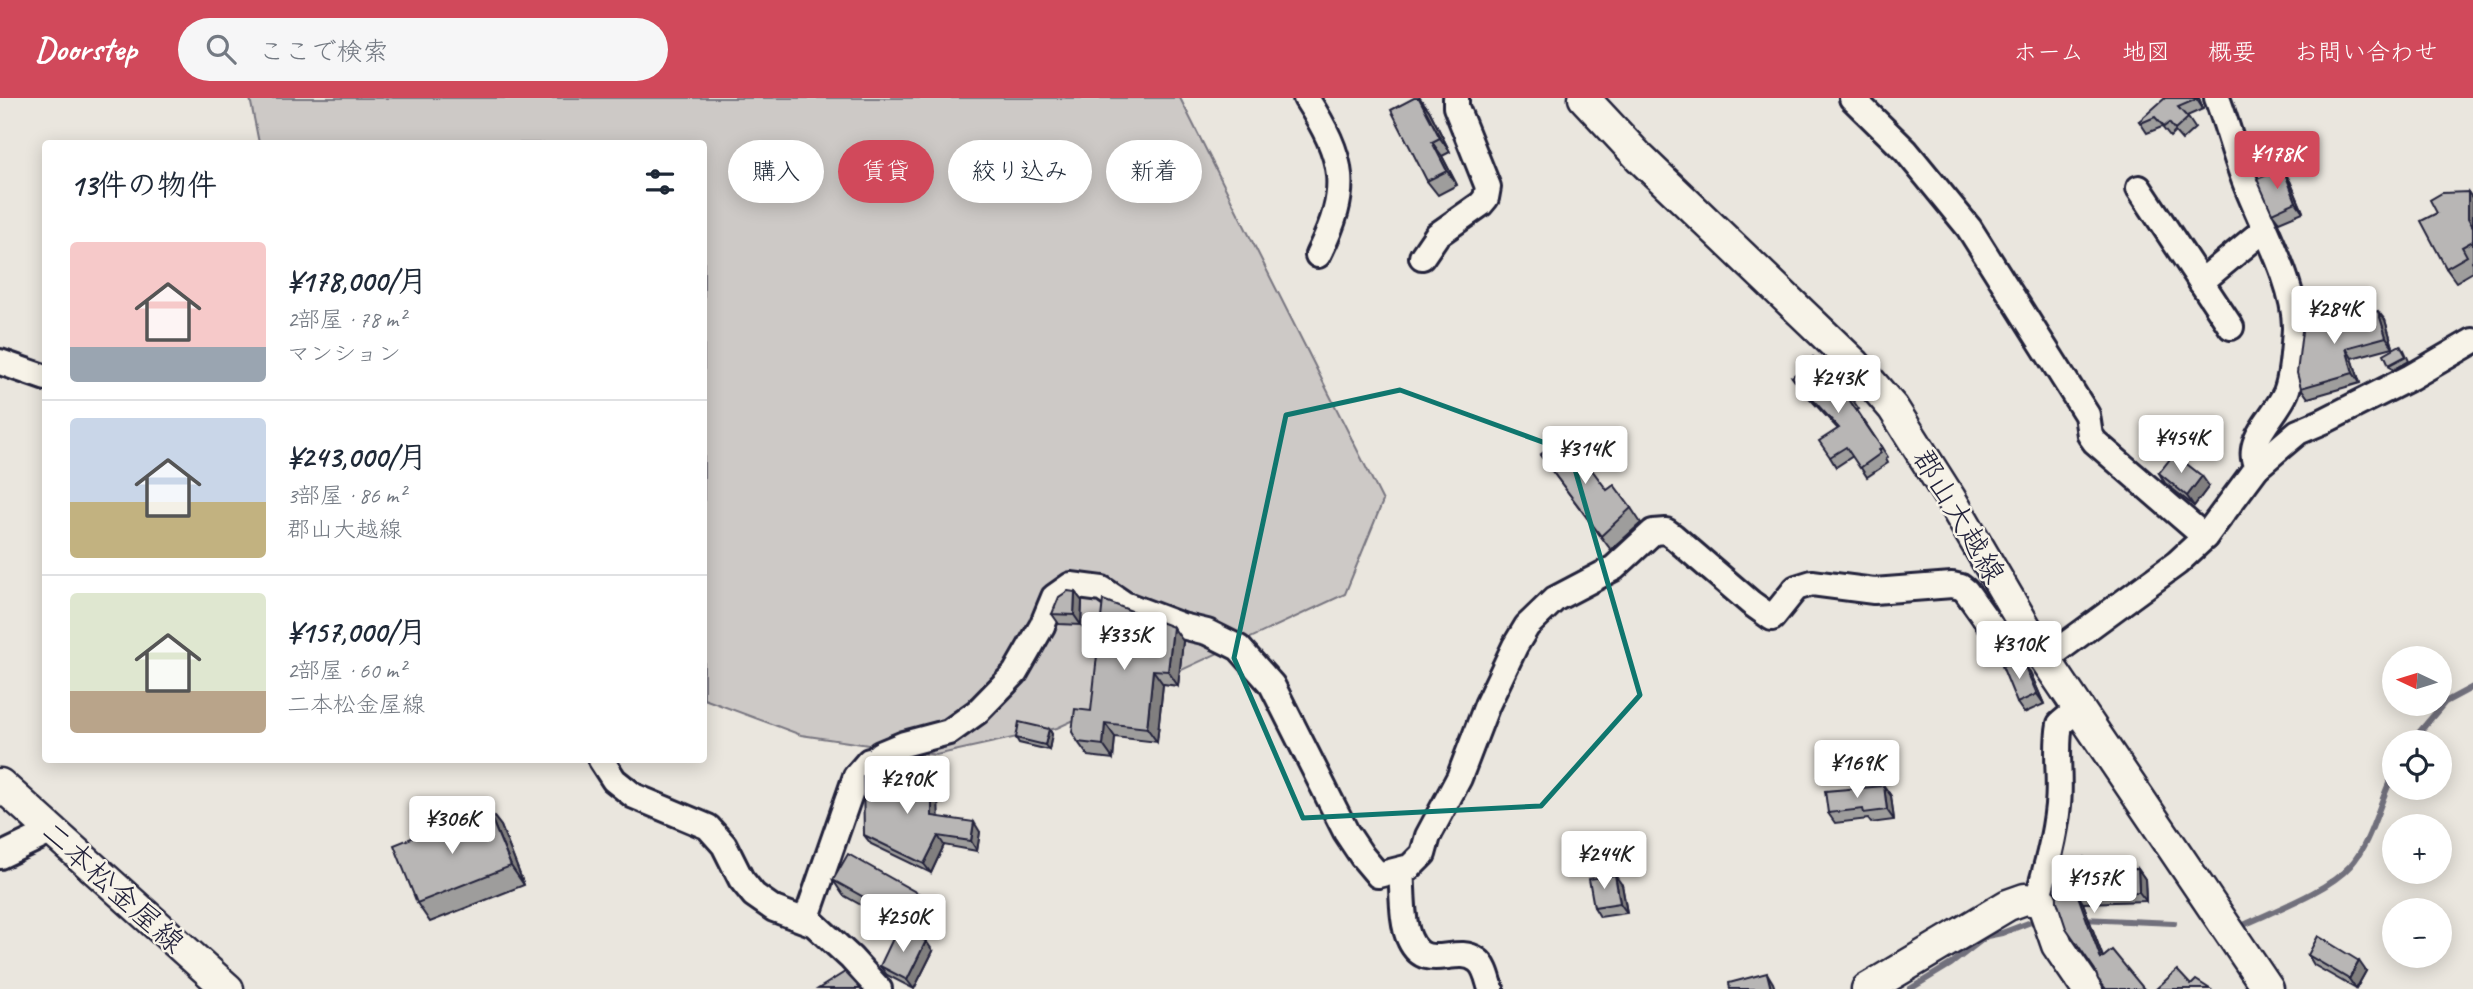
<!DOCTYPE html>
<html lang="ja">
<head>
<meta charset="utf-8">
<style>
  :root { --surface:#fff; --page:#f6f6f7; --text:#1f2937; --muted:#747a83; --line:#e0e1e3; --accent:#d1495b }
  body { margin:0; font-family:Caveat,"Klee One",sans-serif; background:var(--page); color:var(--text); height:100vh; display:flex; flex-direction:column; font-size:26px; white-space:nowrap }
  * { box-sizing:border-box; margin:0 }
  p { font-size:23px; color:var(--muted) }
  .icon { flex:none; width:38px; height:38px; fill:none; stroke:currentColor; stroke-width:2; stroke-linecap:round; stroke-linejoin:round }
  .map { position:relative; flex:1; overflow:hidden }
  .details { position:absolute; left:42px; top:42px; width:665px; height:623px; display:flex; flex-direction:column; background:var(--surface); border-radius:7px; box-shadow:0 4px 18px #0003 }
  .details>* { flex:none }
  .top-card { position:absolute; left:728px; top:42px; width:665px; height:63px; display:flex; gap:14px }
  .needle { width:46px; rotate:274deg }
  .buttons { position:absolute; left:2382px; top:548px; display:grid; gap:14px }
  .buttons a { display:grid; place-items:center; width:70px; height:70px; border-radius:50%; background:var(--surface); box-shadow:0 4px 18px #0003; font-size:35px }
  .price { position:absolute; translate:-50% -60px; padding:0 16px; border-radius:7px; background:#fff; color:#222; font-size:23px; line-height:46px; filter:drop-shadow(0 2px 4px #0008) }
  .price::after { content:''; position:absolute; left:50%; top:42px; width:21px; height:16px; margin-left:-10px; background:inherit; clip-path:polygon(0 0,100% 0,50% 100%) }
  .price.active { background:var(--accent); color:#fff }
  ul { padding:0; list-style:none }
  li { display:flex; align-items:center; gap:21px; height:175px; padding:0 28px }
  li+li { border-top:2px solid var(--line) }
  li span { display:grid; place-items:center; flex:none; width:196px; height:140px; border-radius:7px; color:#555 }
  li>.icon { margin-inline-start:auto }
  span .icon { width:84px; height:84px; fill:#fffc; stroke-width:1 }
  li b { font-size:30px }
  h2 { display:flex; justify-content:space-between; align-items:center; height:84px; padding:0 28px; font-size:30px }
  .tag { padding:0 24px; border-radius:32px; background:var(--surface); box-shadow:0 4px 18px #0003; font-size:24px; line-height:63px }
  .tag.active { background:var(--accent); color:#fff }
  header { display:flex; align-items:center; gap:42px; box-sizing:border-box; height:98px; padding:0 35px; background:var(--accent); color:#fff }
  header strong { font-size:33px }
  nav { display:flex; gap:38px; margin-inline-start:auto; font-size:24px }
  .search { width:490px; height:63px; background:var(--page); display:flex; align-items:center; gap:18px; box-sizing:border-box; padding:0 24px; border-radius:38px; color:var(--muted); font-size:26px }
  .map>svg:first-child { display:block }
  .green { fill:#cdc9c6; stroke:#787680; stroke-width:2 }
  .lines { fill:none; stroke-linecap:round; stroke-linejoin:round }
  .stream { stroke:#716f7b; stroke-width:6 }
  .minor-casing { stroke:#22223b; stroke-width:30 }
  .major-casing { stroke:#22223b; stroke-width:35 }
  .minor { stroke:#f7f3e8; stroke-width:24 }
  .major { stroke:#f7f3e8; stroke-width:30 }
  .wall { fill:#9e9d9c; stroke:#22223b; stroke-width:2 }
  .shaded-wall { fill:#817f7f; stroke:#22223b; stroke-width:2 }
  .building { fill:#b8b6b5; stroke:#22223b; stroke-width:2 }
  .marked { fill:none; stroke:#0f766e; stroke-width:5; stroke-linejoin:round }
  .labels { text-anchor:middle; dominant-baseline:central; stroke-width:5; stroke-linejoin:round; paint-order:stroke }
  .street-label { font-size:30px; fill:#22223b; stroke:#f7f3e8 }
</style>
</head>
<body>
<header>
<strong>Doorstep</strong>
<div class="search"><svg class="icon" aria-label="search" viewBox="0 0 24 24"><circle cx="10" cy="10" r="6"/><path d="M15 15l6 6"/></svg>ここで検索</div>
<nav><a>ホーム</a><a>地図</a><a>概要</a><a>お問い合わせ</a></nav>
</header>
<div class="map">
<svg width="2473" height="891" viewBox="0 0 2473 891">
  <rect width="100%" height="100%" fill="#eae6de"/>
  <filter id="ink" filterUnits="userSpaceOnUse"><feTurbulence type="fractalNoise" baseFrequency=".0143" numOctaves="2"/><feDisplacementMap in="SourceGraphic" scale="14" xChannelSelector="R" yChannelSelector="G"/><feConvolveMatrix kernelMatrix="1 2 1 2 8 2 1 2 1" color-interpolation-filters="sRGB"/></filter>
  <g filter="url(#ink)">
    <!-- green -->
    <polygon class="green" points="250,0 1180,0 1383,403 1345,496 1057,630 936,657 801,637 704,601 704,46 259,45"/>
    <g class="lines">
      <!-- stream -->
      <g class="stream">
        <polyline points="2411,644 2445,604 2473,589"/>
        <polyline points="2082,821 2174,825"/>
        <path d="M2237 830C2270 814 2327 794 2350 768 2372 744 2379 703 2394 675"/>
        <polyline points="1910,891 1951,866 1987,838 2002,835 2031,824"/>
      </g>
      <defs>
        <g id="minor">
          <path d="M1306 0C1345 61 1351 91 1318 157"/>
          <polyline points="1852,0 1906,53 1969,130 2087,317 2090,337 2095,344 2205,439"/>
          <path d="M2217 0C2227 26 2234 54 2244 81 2260 124 2296 186 2295 231 2294 248 2292 279 2286 294 2276 318 2243 343 2257 369"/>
          <polyline points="2139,90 2231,229"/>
          <polyline points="1422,159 1437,137 1481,106 1486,100 1488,89 1456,9 1456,0"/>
          <polyline points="2201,184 2265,131"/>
          <polyline points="0,264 46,280"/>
          <polyline points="2046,561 2177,465 2205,439 2257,369 2298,334 2324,323 2411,279 2473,243"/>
          <polyline points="601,662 614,682 634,698 708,729 724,747 741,781 754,797 774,811 814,826 851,860 879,891"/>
          <polyline points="0,758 50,734"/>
          <path d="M1401 772C1403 792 1401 825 1410 842 1426 876 1456 846 1477 862 1486 868 1488 882 1491 891"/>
          <path d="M2037 802C2046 771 2055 739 2058 707 2061 679 2055 653 2060 626L2078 611"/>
          <path d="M806 822 856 678 869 663 875 662 880 656 904 646 949 634 977 614 1015 575 1042 528 1054 499 1071 487 1102 491 1124 506 1182 528 1207 534 1239 550 1272 587 1346 734 1362 758 1378 777 1410 769 1423 756 1428 738 1459 680 1487 607 1515 548 1527 528 1555 501 1614 470 1653 434 1666 433 1673 438 1751 505 1772 520 1796 490 1812 485 1874 493 1952 487 1961 489 1966 493 2006 549C2017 557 2024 553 2037 549"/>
        </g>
        <g id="major">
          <polyline points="1584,0 1639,59 1855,266 1893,310 1950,400 2037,549 2268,891"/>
          <polyline points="0,686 228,891"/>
          <polyline points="1867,891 2008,807 2025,801 2042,804 2057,847 2087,891"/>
        </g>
      </defs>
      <!-- minor casing -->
      <use href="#minor" class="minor-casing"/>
      <!-- major casing -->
      <use href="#major" class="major-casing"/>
      <!-- minor -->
      <use href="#minor" class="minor"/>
      <!-- major -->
      <use href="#major" class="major"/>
    </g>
    <!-- wall -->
    <g class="wall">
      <polygon points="1420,0 1429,12 1450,54 1442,58 1457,87 1438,97 1427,83"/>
      <polygon points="2199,0 2203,11 2187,18 2195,30 2182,42 2175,34 2170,39 2162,29 2147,35 2139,23"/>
      <polygon points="2277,73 2279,76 2290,83 2303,114 2279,124 2272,115"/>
      <polygon points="2468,94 2473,101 2473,162 2472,163 2473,165 2473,174 2456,184 2446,170"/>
      <polygon points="2331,219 2335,224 2385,222 2393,249 2352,260 2360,285 2308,300 2301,290 2305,227"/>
      <polygon points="2404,252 2409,263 2393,272 2389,267"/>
      <polygon points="1792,279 1852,301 1859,311 1857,312 1888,359 1886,361 1888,365 1867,379 1853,358 1836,369 1830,359 1838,331 1798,288"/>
      <polygon points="1540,357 1607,392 1631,410 1641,425 1611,452"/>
      <polygon points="2159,375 2209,388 2194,408 2165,385"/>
      <polygon points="1075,494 1082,503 1081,527 1059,526 1052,516"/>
      <polygon points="1183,543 1178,588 1163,586 1157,644 1115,639 1113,661 1088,658 1078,644 1091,613"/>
      <polygon points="2017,561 2020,566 2030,574 2044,606 2024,615 2017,605"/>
      <polygon points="1049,631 1052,636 1049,652 1019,645 1016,640"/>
      <polygon points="927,677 938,694 938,719 980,734 977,753 944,747 931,775 871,746 864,737"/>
      <polygon points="1884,688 1891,698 1894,722 1871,725 1868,721 1835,725 1828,715"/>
      <polygon points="487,710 501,728 524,787 430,824 417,805"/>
      <polygon points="2092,771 2092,773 2138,771 2145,781 2146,803 2083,805 2103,859 2144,891 2104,891 2098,881 2095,872 2057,803"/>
      <polygon points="833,782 929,811 915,837 843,797"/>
      <polygon points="1622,787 1627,815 1600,819 1594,809"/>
      <polygon points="933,853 914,891 887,877 880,868"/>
      <polygon points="2308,857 2366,873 2356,891 2314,867"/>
    </g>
    <!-- shaded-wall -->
    <g class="shaded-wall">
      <polygon points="1419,0 1429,12 1450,54 1440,40"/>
      <polygon points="2196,0 2199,0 2203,11"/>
      <polygon points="1432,44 1442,58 1457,87 1447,73"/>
      <polygon points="2284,73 2290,83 2303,114 2296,104"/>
      <polygon points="2468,94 2473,101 2473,129 2468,120"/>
      <polygon points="2378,213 2385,222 2393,249 2386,239"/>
      <polygon points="2346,250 2352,260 2360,285 2353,275"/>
      <polygon points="2202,378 2209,388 2194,408 2187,398"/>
      <polygon points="1075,494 1082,503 1081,527 1074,517"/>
      <polygon points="1173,529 1183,543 1178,588 1168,573"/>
      <polygon points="2023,564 2030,574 2044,606 2037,596"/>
      <polygon points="1153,572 1163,586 1157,644 1147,630"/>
      <polygon points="1105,625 1115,639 1113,661 1103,647"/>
      <polygon points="1049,631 1052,636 1049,652 1045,647"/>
      <polygon points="927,677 938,694 939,727 932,718"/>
      <polygon points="1884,688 1891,698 1894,722 1887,712"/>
      <polygon points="487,710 501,728 524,787 511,768"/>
      <polygon points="974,724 980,734 977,753 971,743"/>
      <polygon points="938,738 944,747 931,775 924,766"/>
      <polygon points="2085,761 2092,771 2092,782 2086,773"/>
      <polygon points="2138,771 2145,781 2146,803 2139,794"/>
      <polygon points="1615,777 1622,787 1627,815 1620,805"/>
      <polygon points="2077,795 2083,805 2107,871 2101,861"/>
      <polygon points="919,796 929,811 915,837 905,822"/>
      <polygon points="926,843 933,853 914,891 907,882"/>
      <polygon points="2359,863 2366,873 2356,891 2349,881"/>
      <polygon points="1767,875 1773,885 1775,891 1771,891"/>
    </g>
    <!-- building -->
    <g class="building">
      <polygon points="1414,0 1419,0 1440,40 1432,44 1447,73 1427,83 1391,12"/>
      <polygon points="2165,0 2196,0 2197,1 2178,9 2188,20 2175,32 2169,25 2164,29 2155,19 2141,25 2139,23"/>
      <polygon points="2277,73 2278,76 2284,73 2296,104 2272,115 2257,81"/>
      <polygon points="2468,94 2468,120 2473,129 2473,143 2462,149 2467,158 2446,170 2421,123 2437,115 2430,102 2442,95"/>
      <polygon points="2378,213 2386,239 2346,250 2353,275 2301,290 2297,275 2303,225 2304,227 2331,219 2333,224"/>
      <polygon points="2400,247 2406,258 2389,267 2384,256"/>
      <polygon points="1813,259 1852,301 1850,303 1882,350 1879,352 1881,355 1860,370 1846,349 1830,359 1819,343 1839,330 1792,279"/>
      <polygon points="1566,337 1607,392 1614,387 1631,410 1601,438 1540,357"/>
      <polygon points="2174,356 2202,378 2187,398 2159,375"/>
      <polygon points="1068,493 1075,494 1074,517 1052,516 1059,499"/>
      <polygon points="1103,502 1173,529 1168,573 1153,572 1147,630 1105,625 1103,647 1078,644 1072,634 1075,611 1091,613"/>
      <polygon points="2017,561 2019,566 2023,564 2037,596 2017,605 2002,568"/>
      <polygon points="1019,624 1049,631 1045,647 1016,640"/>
      <polygon points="927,677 928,685 932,684 932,718 974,724 971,743 938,738 924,766 864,737 863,678"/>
      <polygon points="1884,688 1887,712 1864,715 1863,711 1828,715 1825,693"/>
      <polygon points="487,710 511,768 417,805 394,747"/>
      <polygon points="848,756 919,796 905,822 833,782"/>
      <polygon points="2085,761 2086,773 2138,771 2139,794 2077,795 2101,861 2112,852 2144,891 2106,891 2098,881 2095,872 2066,830 2057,803 2056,762"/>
      <polygon points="1615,777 1620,805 1594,809 1589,781"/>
      <polygon points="898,830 926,843 907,882 880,868"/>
      <polygon points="2318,838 2359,863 2349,881 2308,857"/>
      <polygon points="2177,872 2191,887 2196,882 2210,891 2156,891"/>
      <polygon points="845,874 861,891 818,891"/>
      <polygon points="1767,875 1771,891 1730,891 1729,885"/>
    </g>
  </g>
  <!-- marked area -->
  <path class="marked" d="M1400 292 1570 354 1640 597 1541 708 1303 720 1234 560 1286 317Z"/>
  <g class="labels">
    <!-- street labels -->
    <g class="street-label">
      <text transform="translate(1959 418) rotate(59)">郡山大越線</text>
      <text transform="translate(113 789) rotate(42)">二本松金屋線</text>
    </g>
  </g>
</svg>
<div class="buttons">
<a><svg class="needle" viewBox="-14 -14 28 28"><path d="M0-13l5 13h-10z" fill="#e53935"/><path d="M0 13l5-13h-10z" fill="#747a83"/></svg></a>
<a><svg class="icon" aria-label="locate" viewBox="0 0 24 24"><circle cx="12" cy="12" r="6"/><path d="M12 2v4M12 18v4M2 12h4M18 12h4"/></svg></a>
<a>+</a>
<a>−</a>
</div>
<b class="price active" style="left:2277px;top:93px">¥178K</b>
<b class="price" style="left:2334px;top:248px">¥284K</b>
<b class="price" style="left:1838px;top:317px">¥243K</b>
<b class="price" style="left:2181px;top:377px">¥454K</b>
<b class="price" style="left:1585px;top:388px">¥314K</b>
<b class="price" style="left:1124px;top:574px">¥335K</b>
<b class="price" style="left:2019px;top:583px">¥310K</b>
<b class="price" style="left:1857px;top:702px">¥169K</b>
<b class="price" style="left:907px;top:718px">¥290K</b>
<b class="price" style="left:452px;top:758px">¥306K</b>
<b class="price" style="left:1604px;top:793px">¥244K</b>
<b class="price" style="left:2094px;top:817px">¥157K</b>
<b class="price" style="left:903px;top:856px">¥250K</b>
<div class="top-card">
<a class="tag">購入</a>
<a class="tag active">賃貸</a>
<a class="tag">絞り込み</a>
<a class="tag">新着</a>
</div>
<section class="details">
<h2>13件の物件<svg class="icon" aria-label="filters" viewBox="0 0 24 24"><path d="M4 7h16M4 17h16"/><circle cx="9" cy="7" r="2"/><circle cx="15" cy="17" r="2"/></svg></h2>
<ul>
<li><span style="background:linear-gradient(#f6c9c9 75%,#9aa5b1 0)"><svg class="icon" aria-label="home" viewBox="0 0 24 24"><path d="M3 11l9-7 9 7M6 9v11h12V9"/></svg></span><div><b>¥178,000/月</b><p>2部屋 · 78 m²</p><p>マンション</p></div></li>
<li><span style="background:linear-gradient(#c9d6e8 60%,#c2b280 0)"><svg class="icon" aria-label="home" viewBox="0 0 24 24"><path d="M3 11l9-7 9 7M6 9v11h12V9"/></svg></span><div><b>¥243,000/月</b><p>3部屋 · 86 m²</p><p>郡山大越線</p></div></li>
<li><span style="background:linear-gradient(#dfe7d0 70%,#b9a48a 0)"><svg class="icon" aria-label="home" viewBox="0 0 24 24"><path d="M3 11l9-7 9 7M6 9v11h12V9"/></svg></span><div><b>¥157,000/月</b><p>2部屋 · 60 m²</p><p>二本松金屋線</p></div></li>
</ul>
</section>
</div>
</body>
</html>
